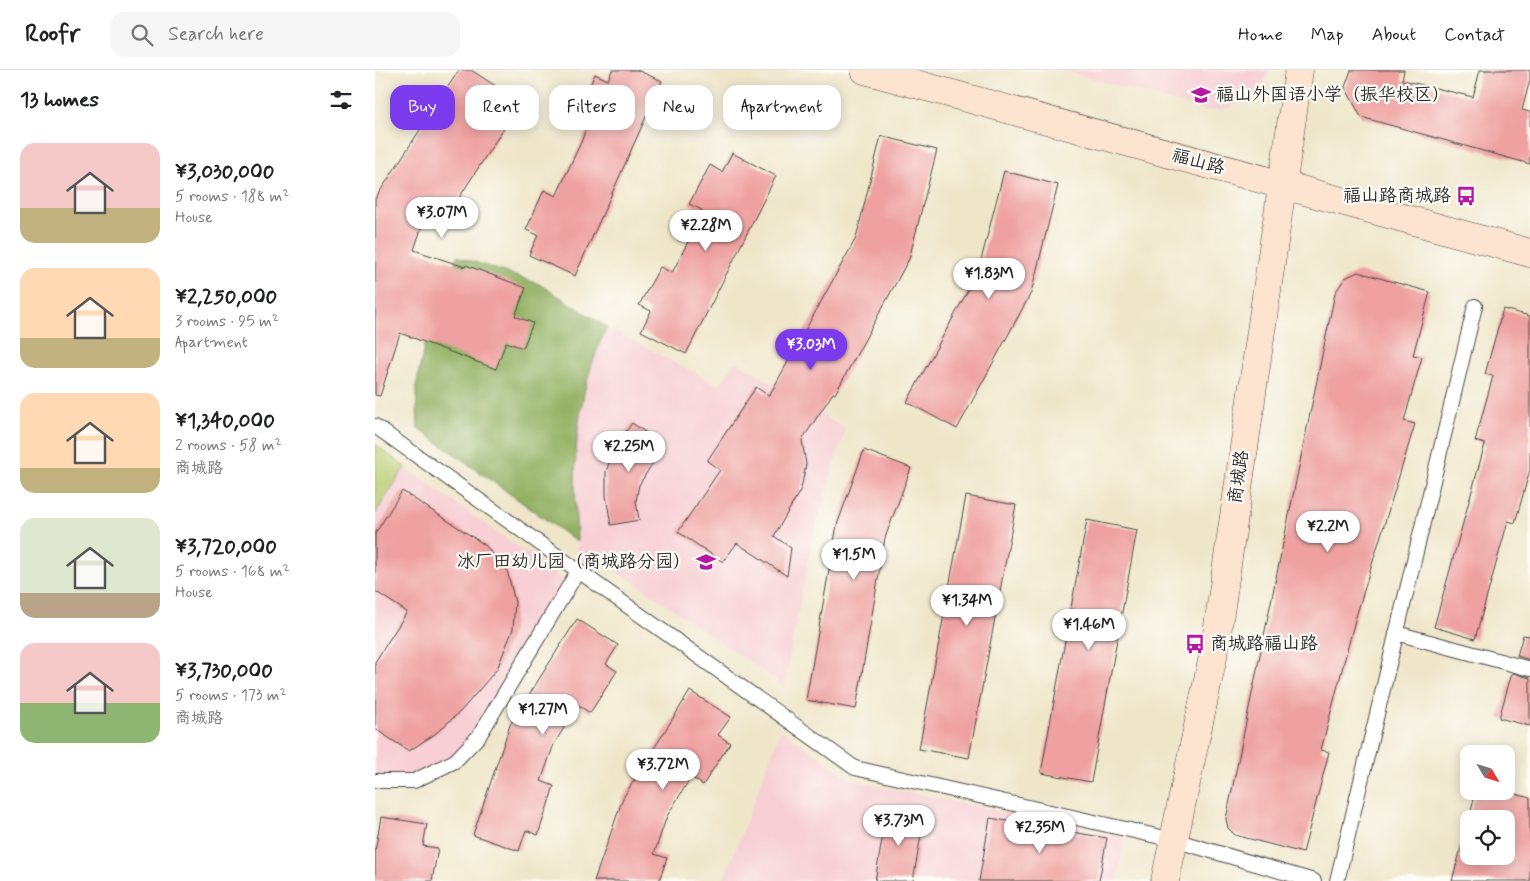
<!DOCTYPE html>
<html lang="en">
<head>
<meta charset="utf-8">
<style>
  :root { --surface:#fff; --page:#f6f6f6; --text:#202124; --muted:#757577; --line:#e0e0e0; --accent:#7c3aed }
  body { margin:0; font-family:Mynerve,"LXGW WenKai TC",sans-serif; background:var(--page); color:var(--text); height:100vh; display:flex; flex-direction:column; font-size:19px; white-space:nowrap }
  * { box-sizing:border-box; margin:0 }
  p { font-size:16px; color:var(--muted) }
  .icon { flex:none; width:28px; height:28px; fill:none; stroke:currentColor; stroke-width:2; stroke-linecap:round; stroke-linejoin:round }
  .map { position:relative; flex:1; overflow:hidden }
  .details { display:flex; flex-direction:column; background:var(--surface); width:375px }
  .details>* { flex:none }
  .top-card { position:absolute; left:15px; top:15px; width:475px; height:45px; display:flex; gap:10px }
  .needle { width:32px; rotate:128deg }
  .buttons { position:absolute; left:1085px; top:675px; display:grid; gap:10px }
  .buttons a { display:grid; place-items:center; width:55px; height:55px; border-radius:10px; background:var(--surface); box-shadow:0 2px 12px #0003; font-size:25px }
  .price { position:absolute; translate:-50% -42px; padding:0 11px; border-radius:18px; background:#fff; color:#222; font-size:16px; line-height:32px; filter:drop-shadow(0 1px 2px #0008) }
  .price::after { content:''; position:absolute; left:50%; top:30px; width:15px; height:11px; margin-left:-8px; background:inherit; clip-path:polygon(0 0,100% 0,50% 100%) }
  .price.active { background:var(--accent); color:#fff }
  ul { padding:0; list-style:none }
  li { display:flex; align-items:center; gap:15px; height:125px; padding:0 20px }
  li span { display:grid; place-items:center; flex:none; width:140px; height:100px; border-radius:15px; color:#555 }
  li>.icon { margin-inline-start:auto }
  span .icon { width:60px; height:60px; fill:#fffc; stroke-width:1 }
  li b { font-size:21px }
  h2 { display:flex; justify-content:space-between; align-items:center; height:60px; padding:0 20px; font-size:21px }
  .tag { padding:0 18px; border-radius:15px; background:var(--surface); box-shadow:0 2px 12px #0003; font-size:18px; line-height:45px }
  .tag.active { background:var(--accent); color:#fff }
  header { display:flex; align-items:center; gap:30px; box-sizing:border-box; height:70px; padding:0 25px; background:var(--surface); border-bottom:1px solid var(--line) }
  header strong { font-size:24px }
  nav { display:flex; gap:28px; margin-inline-start:auto; font-size:18px }
  .search { width:350px; height:45px; background:var(--page); display:flex; align-items:center; gap:12px; box-sizing:border-box; padding:0 18px; border-radius:15px; color:var(--muted); font-size:19px }
  main { display:flex; flex:1; min-height:0 }
  .map>svg:first-child { display:block }
  .built { fill:#f7cfd4 }
  .green { fill:#b9cc6f; stroke:#727c4d }
  .forest { fill:#92b062; stroke:#5e6e46 }
  .building { fill:#eea1a0 }
  .lines { fill:none; stroke-linecap:round; stroke-linejoin:round }
  .lane-casing { stroke:#484743; stroke-width:16 }
  .secondary-casing { stroke:#484743; stroke-width:29 }
  .lane { stroke:#fff; stroke-width:14 }
  .secondary { stroke:#fde4d0; stroke-width:28 }
  .labels { text-anchor:middle; dominant-baseline:central; stroke-width:4.5; stroke-linejoin:round; paint-order:stroke }
  .poi-label { font-size:18px; fill:#2b2b2b; stroke:#fdfcf7; text-anchor:start }
  .street-label { font-size:18px; fill:#2b2b2b; stroke:#fdfcf7 }
</style>
</head>
<body>
<header>
<strong>Roofr</strong>
<div class="search"><svg class="icon" aria-label="search" viewBox="0 0 24 24"><circle cx="10" cy="10" r="6"/><path d="M15 15l6 6"/></svg>Search here</div>
<nav><a>Home</a><a>Map</a><a>About</a><a>Contact</a></nav>
</header>
<main>
<section class="details">
<h2>13 homes<svg class="icon" aria-label="filters" viewBox="0 0 24 24"><path d="M4 7h16M4 17h16"/><circle cx="9" cy="7" r="2"/><circle cx="15" cy="17" r="2"/></svg></h2>
<ul>
<li><span style="background:linear-gradient(#f6c9c9 65%,#c2b280 0)"><svg class="icon" aria-label="home" viewBox="0 0 24 24"><path d="M3 11l9-7 9 7M6 9v11h12V9"/></svg></span><div><b>¥3,030,000</b><p>5 rooms · 188 m²</p><p>House</p></div></li>
<li><span style="background:linear-gradient(#ffd9b3 70%,#c2b280 0)"><svg class="icon" aria-label="home" viewBox="0 0 24 24"><path d="M3 11l9-7 9 7M6 9v11h12V9"/></svg></span><div><b>¥2,250,000</b><p>3 rooms · 95 m²</p><p>Apartment</p></div></li>
<li><span style="background:linear-gradient(#ffd9b3 75%,#c2b280 0)"><svg class="icon" aria-label="home" viewBox="0 0 24 24"><path d="M3 11l9-7 9 7M6 9v11h12V9"/></svg></span><div><b>¥1,340,000</b><p>2 rooms · 58 m²</p><p>商城路</p></div></li>
<li><span style="background:linear-gradient(#dfe7d0 75%,#b9a48a 0)"><svg class="icon" aria-label="home" viewBox="0 0 24 24"><path d="M3 11l9-7 9 7M6 9v11h12V9"/></svg></span><div><b>¥3,720,000</b><p>5 rooms · 168 m²</p><p>House</p></div></li>
<li><span style="background:linear-gradient(#f6c9c9 60%,#8fb573 0)"><svg class="icon" aria-label="home" viewBox="0 0 24 24"><path d="M3 11l9-7 9 7M6 9v11h12V9"/></svg></span><div><b>¥3,730,000</b><p>5 rooms · 173 m²</p><p>商城路</p></div></li>
</ul>
</section>
<div class="map">
<svg width="1155" height="811" viewBox="0 0 1155 811">
  <rect width="100%" height="100%" fill="#fdfcf7"/>
  <filter id="ink" filterUnits="userSpaceOnUse"><feTurbulence type="fractalNoise" baseFrequency=".02" numOctaves="2"/><feDisplacementMap in="SourceGraphic" scale="10" xChannelSelector="R" yChannelSelector="G"/><feConvolveMatrix kernelMatrix="1 2 1 2 8 2 1 2 1" color-interpolation-filters="sRGB"/></filter>
  <filter id="wash" filterUnits="userSpaceOnUse"><feTurbulence type="fractalNoise" baseFrequency=".0096" numOctaves="4" result="noise"/><feDisplacementMap in="SourceGraphic" scale="20" xChannelSelector="R" yChannelSelector="G"/><feGaussianBlur stdDeviation="1.12" result="paint"/><feColorMatrix in="noise" values="0 0 0 0 0 0 0 0 0 0 0 0 0 0 0 0 0 1.4 0 .05"/><feComposite in="paint" operator="in"/></filter>
  <g filter="url(#wash)">
    <rect width="100%" height="100%" fill="#efe6ca"/>
    <!-- built -->
    <g class="built">
      <polygon points="686,0 895,0 886,19 871,30 853,38 832,41"/>
      <polygon points="232,257 344,316 361,291 470,359 437,469 409,616 218,484 80,691 39,711 0,711 0,444 30,397 195,514 203,501 199,405 203,352 219,286"/>
      <polygon points="406,660 477,710 750,768 742,811 348,811"/>
    </g>
    <!-- green -->
    <polygon class="green" points="0,374 30,397 0,444"/>
    <!-- forest -->
    <path class="forest" d="M82 186 164 214 232 257C198 329 198 394 202 472L43 358 41 317 49 277Z"/>
    <g id="blocks">
      <!-- building -->
      <g class="building">
        <polygon points="84,0 96,0 133,24 125,36 138,44 78,137 65,128 48,153 39,180 90,197 91,195 151,218 140,246 158,253 148,278 131,272 121,299 25,263 5,326 0,325 0,129"/>
        <polygon points="237,0 262,0 287,11 200,206 154,185 163,165 151,160 169,120 181,126 207,70 214,49 202,44 220,4 233,10"/>
        <polygon points="976,0 1029,0 1027,10 1098,27 1105,0 1155,0 1155,10 1147,40 1155,42 1155,94 986,47 970,17"/>
        <polygon points="506,66 562,80 534,189 460,324 458,323 427,370 431,394 426,419 399,466 416,478 412,506 362,473 348,492 303,462 345,400 332,391 381,317 394,326 481,168"/>
        <polygon points="357,83 401,106 311,284 266,261 276,241 264,235 285,197 297,203 319,160 316,159 327,140 314,134 335,95 347,102"/>
        <polygon points="629,101 683,115 656,223 582,359 532,332 603,202"/>
        <polygon points="983,202 1055,222 1038,285 1047,287 1029,351 1040,354 980,550 946,680 954,682 928,783 860,765 853,758 851,749 960,223 970,208"/>
        <polygon points="1128,239 1155,246 1155,400 1140,453 1133,451 1100,569 1059,557 1110,374 1100,371 1118,306 1110,304"/>
        <polygon points="257,353 289,375 264,415 261,431 264,450 236,455 231,426 231,402 238,380"/>
        <polygon points="489,380 536,398 510,468 481,639 431,630 462,455"/>
        <polygon points="27,421 110,475 132,500 140,532 138,559 122,599 86,641 60,664 34,681 0,659 0,592 32,542 0,521 0,464"/>
        <polygon points="591,426 641,435 594,688 544,679"/>
        <polygon points="712,450 762,460 716,712 666,703"/>
        <polygon points="202,549 243,575 231,594 242,601 215,643 203,635 179,674 166,711 179,716 163,765 151,760 144,781 98,765 135,655"/>
        <polygon points="1148,565 1155,566 1155,590 1142,586"/>
        <polygon points="1137,603 1155,608 1155,656 1124,648"/>
        <polygon points="315,621 356,647 343,665 355,673 328,715 316,707 292,746 279,784 292,788 284,811 219,811 248,728"/>
        <polygon points="1101,721 1130,721 1155,728 1155,811 1077,811 1094,749 1094,786 1131,786 1131,749 1094,749"/>
        <polygon points="512,740 549,747 538,811 500,811"/>
        <polygon points="6,747 52,754 48,776 63,778 57,811 0,811 0,782"/>
        <polygon points="615,748 732,768 724,811 604,811"/>
      </g>
    </g>
  </g>
  <g filter="url(#ink)">
    <use href="#blocks" fill-opacity="0" stroke="#484743" stroke-width="1"/>
    <g class="lines">
      <defs>
        <g id="lane">
          <polyline points="0,356 480,698 799,770 939,811"/>
          <polyline points="1021,563 1155,599"/>
          <polyline points="0,711 39,711 80,691 104,666 203,501"/>
          <polyline points="962,811 1100,236"/>
        </g>
        <g id="secondary">
          <polyline points="490,0 1155,183"/>
          <polyline points="790,811 840,577 924,0"/>
        </g>
      </defs>
      <!-- lane casing -->
      <use href="#lane" class="lane-casing"/>
      <!-- secondary casing -->
      <use href="#secondary" class="secondary-casing"/>
      <!-- lane -->
      <use href="#lane" class="lane"/>
      <!-- secondary -->
      <use href="#secondary" class="secondary"/>
    </g>
  </g>
  <!-- icons -->
  <defs>
    <symbol id="school-bare" viewBox="-9 -9 18 18"><path d="M0-5L7-2L0 1L-7-2ZM-4 1L0 2.5L4 1V4Q0 6-4 4Z" fill="#b5179e" stroke="#fdfcf7" stroke-width="2.5" paint-order="stroke"/></symbol>
    <symbol id="bus-bare" viewBox="-9 -9 18 18"><path d="M-5-6H5V4H4V6H2V4H-2V6H-4V4H-5ZM-3.5-4V0h7V-4ZM-3.5 1.2v1.5H-2V1.2ZM2 1.2v1.5H3.5V1.2Z" fill="#b5179e" stroke="#fdfcf7" stroke-width="2.5" paint-order="stroke"/></symbol>
  </defs>
  <g fill-rule="evenodd">
    <use href="#school-bare" x="812" y="11" width="28" height="28"/>
    <use href="#bus-bare" x="1077" y="112" width="28" height="28"/>
    <use href="#school-bare" x="317" y="478" width="28" height="28"/>
    <use href="#bus-bare" x="806" y="560" width="28" height="28"/>
  </g>
  <g class="labels">
    <!-- poi labels -->
    <g class="poi-label">
      <text x="841" y="25">福山外国语小学（振华校区）</text>
      <text x="1076" y="126" text-anchor="end">福山路商城路</text>
      <text x="316" y="492" text-anchor="end">冰厂田幼儿园（商城路分园）</text>
      <text x="835" y="574">商城路福山路</text>
    </g>
    <!-- street labels -->
    <g class="street-label">
      <text transform="translate(823 92) rotate(15)">福山路</text>
      <text transform="translate(864 407) rotate(-82)">商城路</text>
    </g>
  </g>
</svg>
<div class="buttons">
<a><svg class="needle" viewBox="-14 -14 28 28"><path d="M0-13l5 13h-10z" fill="#e53935"/><path d="M0 13l5-13h-10z" fill="#757577"/></svg></a>
<a><svg class="icon" aria-label="locate" viewBox="0 0 24 24"><circle cx="12" cy="12" r="6"/><path d="M12 2v4M12 18v4M2 12h4M18 12h4"/></svg></a>
</div>
<b class="price" style="left:67px;top:169px">¥3.07M</b>
<b class="price" style="left:331px;top:182px">¥2.28M</b>
<b class="price" style="left:614px;top:230px">¥1.83M</b>
<b class="price active" style="left:436px;top:301px">¥3.03M</b>
<b class="price" style="left:254px;top:403px">¥2.25M</b>
<b class="price" style="left:953px;top:483px">¥2.2M</b>
<b class="price" style="left:479px;top:511px">¥1.5M</b>
<b class="price" style="left:592px;top:557px">¥1.34M</b>
<b class="price" style="left:714px;top:581px">¥1.46M</b>
<b class="price" style="left:168px;top:666px">¥1.27M</b>
<b class="price" style="left:288px;top:721px">¥3.72M</b>
<b class="price" style="left:524px;top:777px">¥3.73M</b>
<b class="price" style="left:665px;top:784px">¥2.35M</b>
<div class="top-card">
<a class="tag active">Buy</a>
<a class="tag">Rent</a>
<a class="tag">Filters</a>
<a class="tag">New</a>
<a class="tag">Apartment</a>
</div>
</div>
</main>
</body>
</html>
